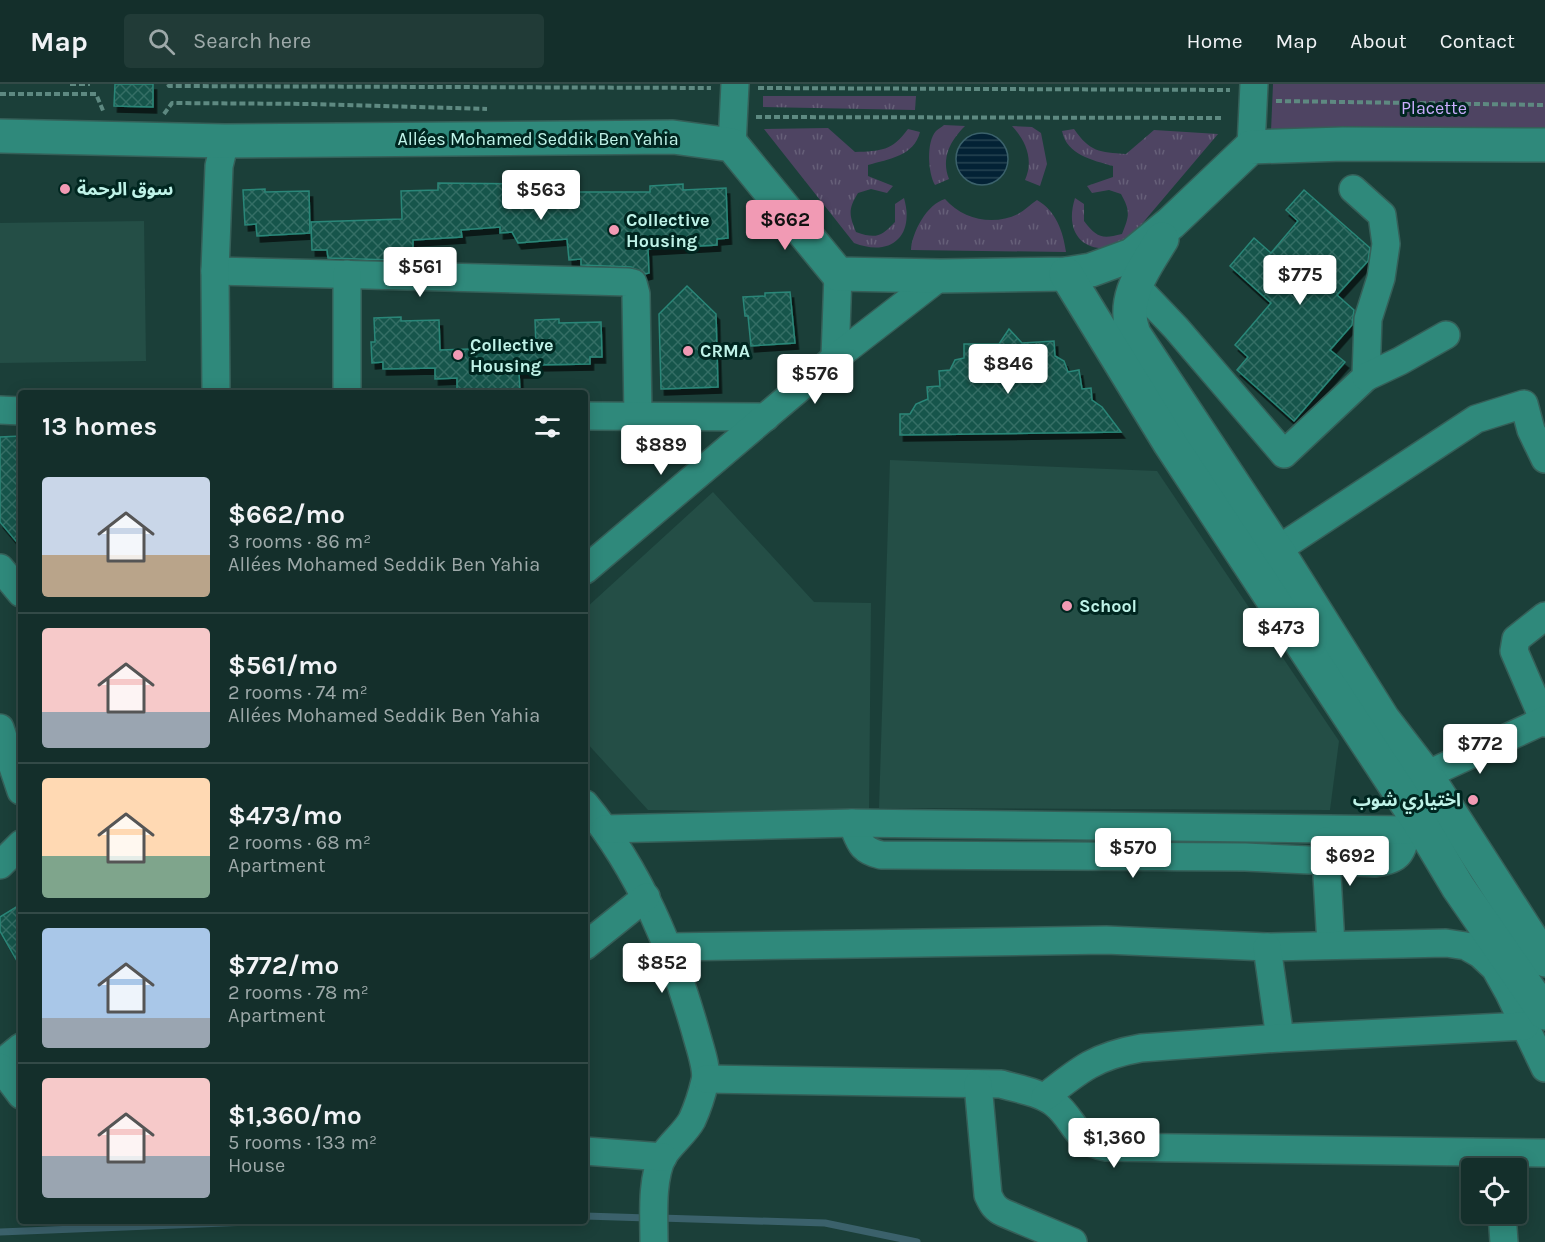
<!DOCTYPE html>
<html lang="en">
<head>
<meta charset="utf-8">
<style>
  :root { --surface:#142f2b; --page:#213b37; --text:#f1f3f6; --muted:#9da9a9; --line:#334a47; --accent:#f19ab4 }
  body { margin:0; font-family:Karla,"Noto Sans Arabic",sans-serif; background:var(--page); color:var(--text); height:100vh; display:flex; flex-direction:column; font-size:22px; white-space:nowrap }
  * { box-sizing:border-box; margin:0 }
  p { font-size:20px; color:var(--muted) }
  .icon { flex:none; width:33px; height:33px; fill:none; stroke:currentColor; stroke-width:2; stroke-linecap:round; stroke-linejoin:round }
  .map { position:relative; flex:1; overflow:hidden }
  .drawer { position:absolute; left:18px; top:306px; width:570px; height:834px; display:flex; flex-direction:column; background:var(--surface); border-radius:6px; box-shadow:0 3px 15px #0003,0 0 0 2px var(--line) }
  .drawer>* { flex:none }
  .tools { position:absolute; left:1461px; top:1074px; display:grid; gap:12px }
  .tools a { display:grid; place-items:center; width:66px; height:66px; border-radius:6px; background:var(--surface); box-shadow:0 3px 15px #0003,0 0 0 2px var(--line); font-size:30px }
  .price { position:absolute; translate:-50% -51px; padding:0 14px; border-radius:6px; background:#fff; color:#222; font-size:20px; line-height:39px; filter:drop-shadow(0 2px 3px #0008) }
  .price::after { content:''; position:absolute; left:50%; top:36px; width:18px; height:14px; margin-left:-9px; background:inherit; clip-path:polygon(0 0,100% 0,50% 100%) }
  .price.current { background:var(--accent); color:#111 }
  ul { padding:0; list-style:none }
  li { display:flex; align-items:center; gap:18px; height:150px; padding:0 24px }
  li+li { border-top:2px solid var(--line) }
  li span { display:grid; place-items:center; flex:none; width:168px; height:120px; border-radius:6px; color:#555 }
  li>.icon { margin-inline-start:auto }
  span .icon { width:72px; height:72px; fill:#fffc; stroke-width:1 }
  li b { font-size:26px }
  h2 { display:flex; justify-content:space-between; align-items:center; height:72px; padding:0 24px; font-size:26px }
  header { display:flex; align-items:center; gap:36px; box-sizing:border-box; height:84px; padding:0 30px; background:var(--surface); border-bottom:2px solid var(--line) }
  header strong { font-size:28px }
  nav { display:flex; gap:33px; margin-inline-start:auto; font-size:21px }
  .search { width:420px; height:54px; background:var(--page); display:flex; align-items:center; gap:15px; box-sizing:border-box; padding:0 21px; border-radius:6px; color:var(--muted); font-size:22px }
  .map>svg:first-child { display:block }
  .built { fill:#244e46 }
  .grass { fill:url(#grass-tufts) }
  .green { fill:#4e4462 }
  .water { fill:url(#water-rules); stroke:#3b616b; stroke-width:1.5 }
  .lines { fill:none; stroke-linecap:round; stroke-linejoin:round }
  .stream { stroke:#3b616b; stroke-width:7 }
  .building { fill:url(#building-cross-hatch); stroke:#2b8678; stroke-width:1.5; filter:url(#shadow) }
  .street-casing { stroke:#355f58; stroke-width:30 }
  .secondary-casing { stroke:#355f58; stroke-width:36 }
  .path { stroke:#5e8981; stroke-width:4; stroke-dasharray:6 3; stroke-linecap:butt }
  .street { stroke:#2f897b; stroke-width:27 }
  .secondary { stroke:#2f897b; stroke-width:33 }
  .poi-dot { fill:#f19ab4; stroke:#002620; stroke-width:2 }
  .labels { text-anchor:middle; dominant-baseline:central; stroke-width:6; stroke-linejoin:round; paint-order:stroke }
  .park-label { font-size:18px; fill:#caadfd; stroke:#002620 }
  .street-label { font-size:18px; fill:#bff3e8; stroke:#002620 }
  .poi-label { font-size:18px; font-weight:bold; fill:#bff3e8; stroke:#002620; text-anchor:start }
</style>
</head>
<body>
<header>
<strong>Map</strong>
<div class="search"><svg class="icon" aria-label="search" viewBox="0 0 24 24"><circle cx="10" cy="10" r="6"/><path d="M15 15l6 6"/></svg>Search here</div>
<nav><a>Home</a><a>Map</a><a>About</a><a>Contact</a></nav>
</header>
<div class="map">
<svg width="1545" height="1158" viewBox="0 0 1545 1158">
  <defs>
    <pattern id="grass-tufts" width="24" height="20" patternUnits="userSpaceOnUse" patternTransform="scale(1.5)"><rect width="24" height="20" fill="#4e4462"/><path d="M3 7l-1-3M5 7V3M7 7l1-3M15 17l-1-3M17 17v-4M19 17l1-3" fill="none" stroke="#665f78"/></pattern>
    <pattern id="water-rules" width="6" height="5" patternUnits="userSpaceOnUse" patternTransform="scale(1.5)"><rect width="6" height="5" fill="#032235"/><path d="M0 2.5h6" fill="none" stroke="#264352"/></pattern>
    <pattern id="building-cross-hatch" width="8" height="8" patternUnits="userSpaceOnUse" patternTransform="scale(1.5)"><rect width="8" height="8" fill="#14554b"/><path d="M0 0l8 8M0 8l8-8" fill="none" stroke="#346e65"/></pattern>
    <filter id="shadow"><feDropShadow dx="3.5" dy="6" stdDeviation="0" flood-color="#0009"/></filter>
  </defs>
  <rect width="100%" height="100%" fill="#1b3f39"/>
  <!-- built -->
  <g class="built">
    <polygon points="144,137 146,277 0,279 0,139"/>
    <polygon points="890,376 1157,387 1339,657 1330,726 879,724"/>
    <polygon points="713,408 814,518 871,519 869,729 648,726 585,657 585,525"/>
  </g>
  <!-- grass -->
  <g class="grass">
    <polygon points="763,12 916,12 915,26 763,23"/>
    <path d="M944 41 965 42C950 57 941 74 949 95L935 101C928 89 926 58 936 47 938 45 942 43 944 41Z"/>
    <path d="M1012 42 1032 43 1041 49 1047 80 1040 102 1025 96C1034 76 1026 57 1012 42Z"/>
    <path d="M828 44 855 68C881 67 892 67 908 45L920 48C914 72 889 75 868 81V92L893 102 887 109 871 105 858 109C848 125 849 131 856 148 876 155 881 153 895 138V120L904 114C915 153 890 173 854 159L764 45Z"/>
    <path d="M1074 45C1090 68 1099 68 1126 70L1154 46 1218 50 1124 161C1087 173 1063 152 1075 114L1084 120V137C1097 154 1102 155 1122 150 1129 132 1131 128 1121 110L1109 106 1092 109 1087 102 1113 93V82C1092 76 1067 71 1062 47Z"/>
    <path d="M945 115C963 136 994 142 1018 130 1025 126 1031 120 1037 116 1056 127 1063 147 1066 168L911 166C912 148 927 120 945 115Z"/>
  </g>
  <!-- green -->
  <polygon class="green" points="1273,0 1545,0 1545,49 1271,47"/>
  <!-- water -->
  <circle class="water" cx="982" cy="75" r="26"/>
  <g class="lines">
    <!-- stream -->
    <g class="stream">
      <polyline points="585,1132 648,1134"/>
      <polyline points="660,1134 825,1139 917,1158"/>
      <polyline points="0,1148 272,1137"/>
    </g>
  </g>
  <!-- building -->
  <g class="building">
    <polygon points="115,0 153,0 153,23 114,22"/>
    <polygon points="529,97 572,98 572,108 650,108 650,102 683,100 683,106 726,104 728,154 717,155 717,161 648,165 649,189 645,190 631,183 581,181 581,175 569,176 567,155 518,159 512,148 500,149 500,143 461,146 462,153 413,156 413,165 391,166 391,176 328,174 327,166 312,166 311,138 402,135 401,107 438,106 438,99 529,100"/>
    <polygon points="265,105 265,108 309,107 310,149 257,152 256,140 245,141 243,106"/>
    <polygon points="1304,106 1370,164 1368,177 1337,211 1354,226 1352,241 1330,266 1345,278 1294,337 1237,286 1248,273 1235,261 1271,219 1230,182 1254,154 1271,169 1298,137 1286,126"/>
    <polygon points="687,202 716,230 718,303 661,305 659,230"/>
    <polygon points="790,208 795,259 751,262 748,232 745,232 743,213 765,212 765,209"/>
    <polygon points="401,233 401,237 439,236 440,266 536,263 535,236 559,235 559,239 601,238 602,273 590,273 590,280 534,281 534,288 519,288 520,309 457,309 457,294 435,295 435,284 383,285 383,278 372,279 371,258 375,258 374,234"/>
    <polygon points="1009,245 1022,259 1054,257 1055,272 1064,277 1068,288 1079,286 1082,305 1091,304 1092,316 1102,323 1121,348 900,351 900,330 910,330 916,320 928,315 927,303 940,302 939,287 950,286 955,276 964,274 964,260 999,260"/>
    <polygon points="21,352 21,463 0,438 0,353"/>
    <polygon points="21,820 21,884 0,847 0,833"/>
  </g>
  <g class="lines">
    <defs>
      <g id="street">
        <polyline points="732,61 735,0"/>
        <polyline points="1251,63 1254,0"/>
        <polyline points="215,187 628,198 633,199 636,210 638,332"/>
        <polyline points="1135,201 1176,244 1284,370 1366,293 1368,235 1381,194 1386,160 1382,131 1353,105"/>
        <polyline points="835,274 838,190"/>
        <polyline points="1366,293 1400,277 1446,251"/>
        <polyline points="216,309 215,187 219,82 225,57"/>
        <polyline points="347,309 347,190"/>
        <polyline points="0,326 21,327"/>
        <polyline points="585,332 766,333"/>
        <polyline points="1259,476 1277,466 1476,335 1524,320 1531,346 1545,375"/>
        <polyline points="0,484 21,509"/>
        <polyline points="585,486 835,274 941,192"/>
        <polyline points="1545,532 1516,555 1514,567 1545,639"/>
        <polyline points="0,644 21,707"/>
        <polyline points="1409,699 1545,636"/>
        <path d="M585 720C641 788 672 865 696 949 699 961 708 985 705 997 702 1010 697 1025 692 1036 685 1049 671 1059 663 1072 651 1095 654 1133 654 1158"/>
        <path d="M852 739C860 758 860 766 881 771L1245 773 1375 779C1400 776 1402 769 1407 746"/>
        <polyline points="605,745 852,739 1407,746 1439,732"/>
        <polyline points="1325,757 1331,861"/>
        <polyline points="0,781 21,760"/>
        <polyline points="585,862 646,813"/>
        <polyline points="668,863 1106,856 1267,863 1446,859 1466,862 1480,870 1495,884 1509,909 1545,984"/>
        <polyline points="1267,863 1280,954"/>
        <polyline points="0,980 21,963"/>
        <polyline points="0,983 21,1011"/>
        <path d="M706 995 1001 1000C1018 1005 1039 1008 1054 1019 1076 1036 1074 1058 1106 1063L1545 1069"/>
        <path d="M978 1000 988 1111C992 1120 995 1125 1004 1129L1073 1158"/>
        <path d="M1045 1013C1080 985 1096 972 1141 964L1280 954 1525 942"/>
        <polyline points="585,1067 663,1073"/>
        <polyline points="1502,1130 1504,1158"/>
      </g>
      <g id="secondary">
        <polyline points="0,52 225,57 673,53 732,61 838,190 941,192 1066,190 1091,186 1132,171 1171,139 1251,63 1343,60 1545,61"/>
        <path d="M1162 155C1144 185 1120 215 1134 250L1277 466 1383 635 1426 691 1545 876"/>
        <polyline points="1066,190 1169,358 1421,741 1458,803 1545,929"/>
      </g>
    </defs>
    <!-- street casing -->
    <use href="#street" class="street-casing"/>
    <!-- secondary casing -->
    <use href="#secondary" class="secondary-casing"/>
    <!-- path -->
    <g class="path">
      <polyline points="70,0 90,0"/>
      <polyline points="168,0 169,2 711,4"/>
      <polyline points="758,4 1230,6"/>
      <polyline points="0,10 96,10 104,29"/>
      <polyline points="1276,17 1545,21"/>
      <polyline points="164,30 172,19 313,20 487,25"/>
      <polyline points="756,33 1223,34"/>
    </g>
    <!-- street -->
    <use href="#street" class="street"/>
    <!-- secondary -->
    <use href="#secondary" class="secondary"/>
  </g>
  <!-- markers -->
  <g class="poi-dot">
    <circle cx="65" cy="105" r="6"/>
    <circle cx="614" cy="146" r="6"/>
    <circle cx="688" cy="267" r="6"/>
    <circle cx="458" cy="271" r="6"/>
    <circle cx="1067" cy="522" r="6"/>
    <circle cx="1473" cy="716" r="6"/>
  </g>
  <g class="labels">
    <!-- park labels -->
    <g class="park-label">
      <text x="1434" y="24">Placette</text>
    </g>
    <!-- street labels -->
    <g class="street-label">
      <text x="538" y="55">Allées Mohamed Seddik Ben Yahia</text>
    </g>
    <!-- poi labels -->
    <g class="poi-label">
      <text x="77" y="105">سوق الرحمة</text>
      <text x="626" y="136">Collective<tspan x="626" dy="21">Housing</tspan></text>
      <text x="470" y="261">ِCollective<tspan x="470" dy="21">Housing</tspan></text>
      <text x="700" y="267">CRMA</text>
      <text x="1079" y="522">School</text>
      <text x="1461" y="716" text-anchor="end">اختياري شوب</text>
    </g>
  </g>
</svg>
<div class="tools">
<a><svg class="icon" aria-label="locate" viewBox="0 0 24 24"><circle cx="12" cy="12" r="6"/><path d="M12 2v4M12 18v4M2 12h4M18 12h4"/></svg></a>
</div>
<b class="price" style="left:541px;top:137px">$563</b>
<b class="price current" style="left:785px;top:167px">$662</b>
<b class="price" style="left:420px;top:214px">$561</b>
<b class="price" style="left:1300px;top:222px">$775</b>
<b class="price" style="left:1008px;top:311px">$846</b>
<b class="price" style="left:815px;top:321px">$576</b>
<b class="price" style="left:661px;top:392px">$889</b>
<b class="price" style="left:1281px;top:575px">$473</b>
<b class="price" style="left:1480px;top:691px">$772</b>
<b class="price" style="left:1133px;top:795px">$570</b>
<b class="price" style="left:1350px;top:803px">$692</b>
<b class="price" style="left:662px;top:910px">$852</b>
<b class="price" style="left:1114px;top:1085px">$1,360</b>
<section class="drawer">
<h2>13 homes<svg class="icon" aria-label="filters" viewBox="0 0 24 24"><path d="M4 7h16M4 17h16"/><circle cx="9" cy="7" r="2"/><circle cx="15" cy="17" r="2"/></svg></h2>
<ul>
<li><span style="background:linear-gradient(#c9d6e8 65%,#b9a48a 0)"><svg class="icon" aria-label="home" viewBox="0 0 24 24"><path d="M3 11l9-7 9 7M6 9v11h12V9"/></svg></span><div><b>$662/mo</b><p>3 rooms · 86 m²</p><p>Allées Mohamed Seddik Ben Yahia</p></div></li>
<li><span style="background:linear-gradient(#f6c9c9 70%,#9aa5b1 0)"><svg class="icon" aria-label="home" viewBox="0 0 24 24"><path d="M3 11l9-7 9 7M6 9v11h12V9"/></svg></span><div><b>$561/mo</b><p>2 rooms · 74 m²</p><p>Allées Mohamed Seddik Ben Yahia</p></div></li>
<li><span style="background:linear-gradient(#ffd9b3 65%,#7fa58c 0)"><svg class="icon" aria-label="home" viewBox="0 0 24 24"><path d="M3 11l9-7 9 7M6 9v11h12V9"/></svg></span><div><b>$473/mo</b><p>2 rooms · 68 m²</p><p>Apartment</p></div></li>
<li><span style="background:linear-gradient(#a9c7e8 75%,#9aa5b1 0)"><svg class="icon" aria-label="home" viewBox="0 0 24 24"><path d="M3 11l9-7 9 7M6 9v11h12V9"/></svg></span><div><b>$772/mo</b><p>2 rooms · 78 m²</p><p>Apartment</p></div></li>
<li><span style="background:linear-gradient(#f6c9c9 65%,#9aa5b1 0)"><svg class="icon" aria-label="home" viewBox="0 0 24 24"><path d="M3 11l9-7 9 7M6 9v11h12V9"/></svg></span><div><b>$1,360/mo</b><p>5 rooms · 133 m²</p><p>House</p></div></li>
</ul>
</section>
</div>
</body>
</html>
